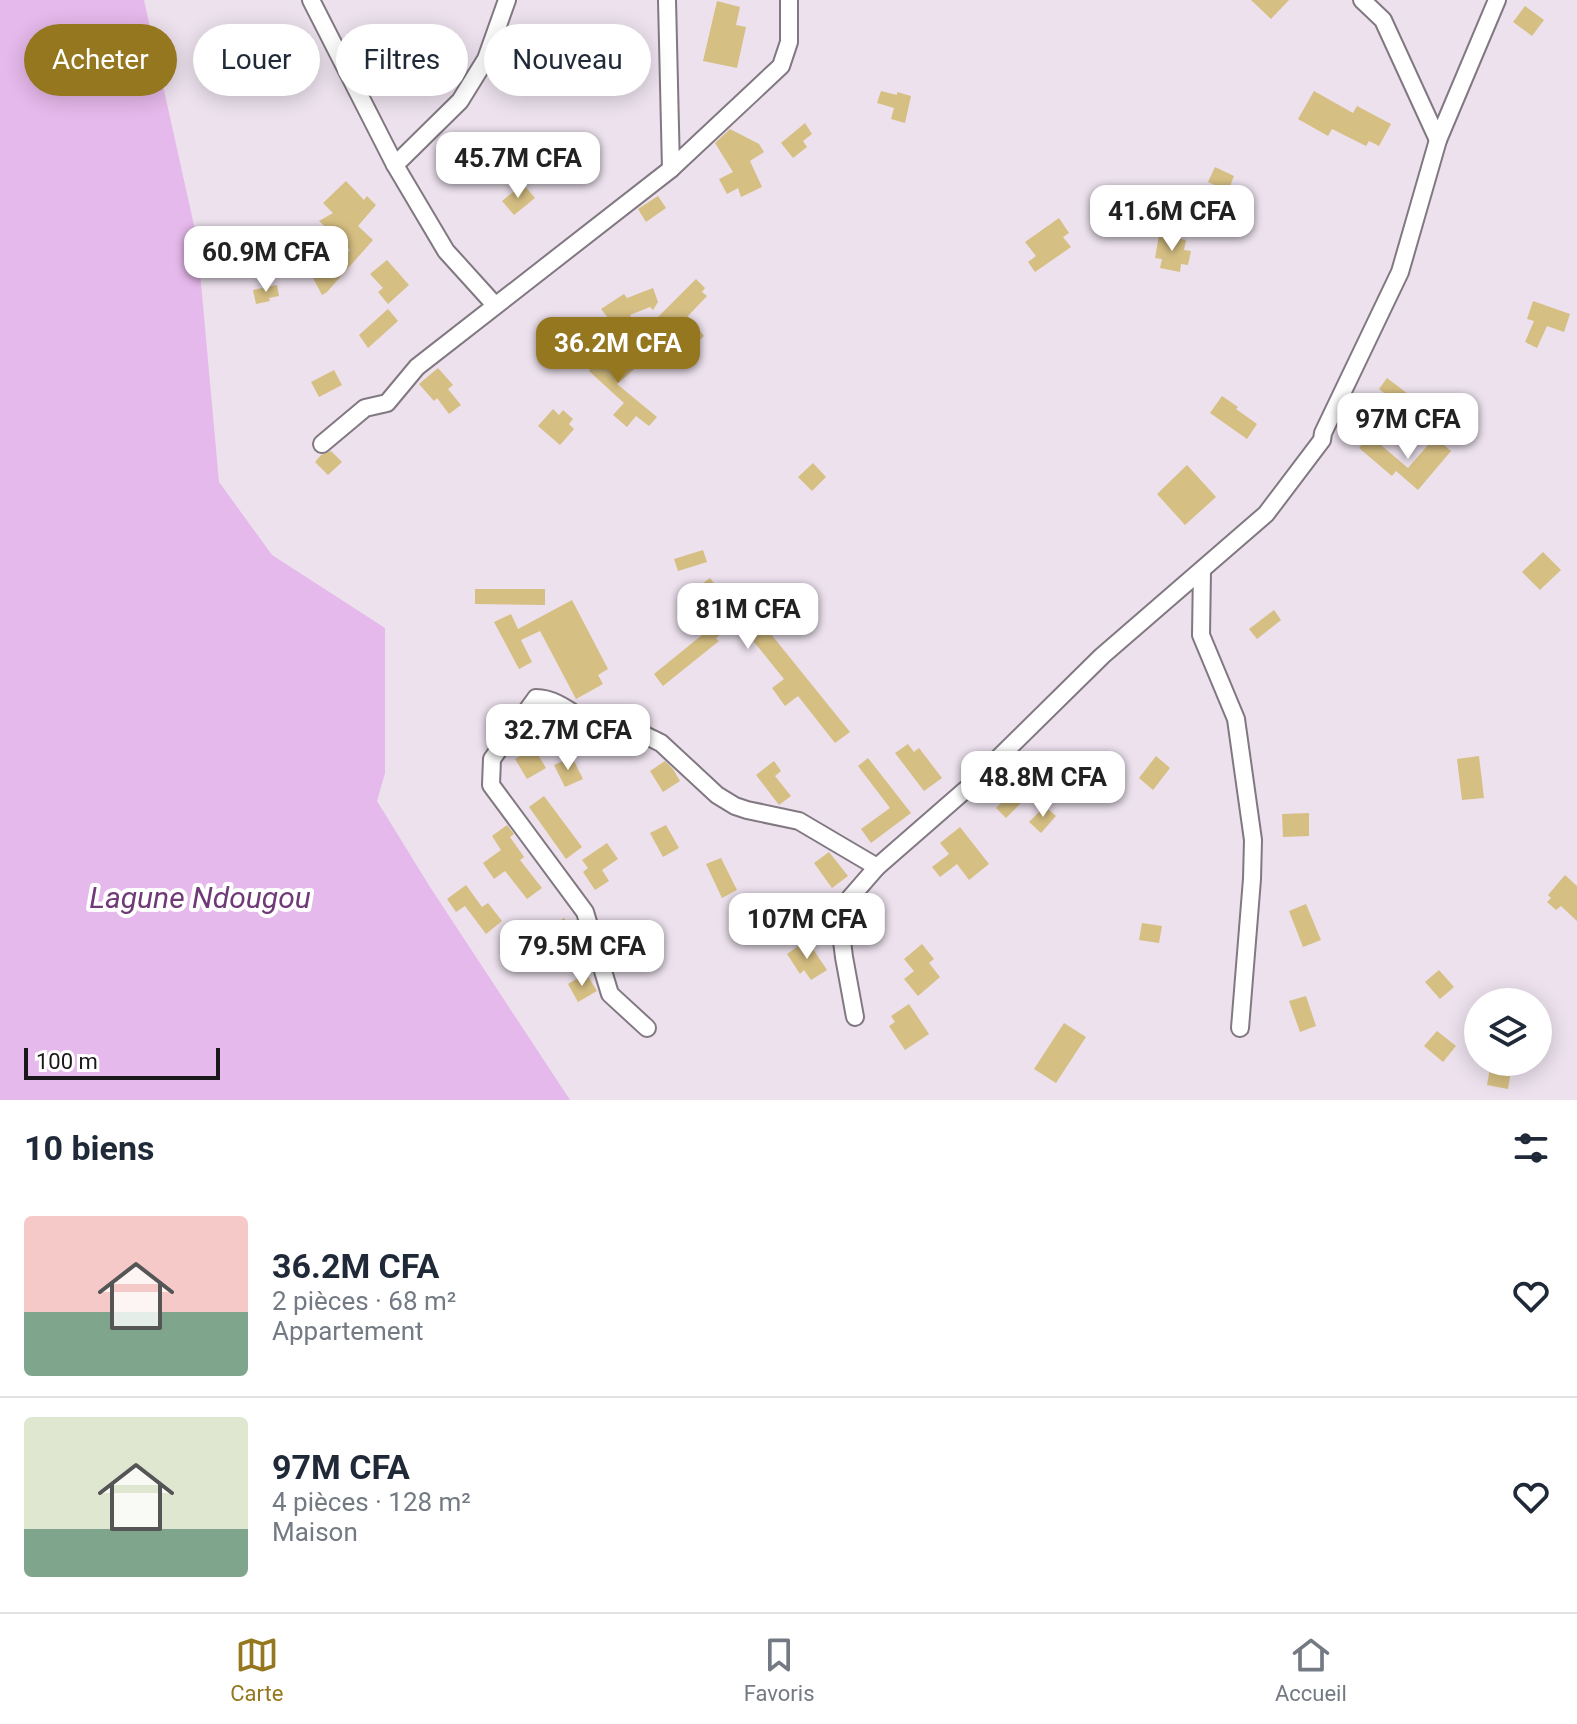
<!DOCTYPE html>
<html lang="fr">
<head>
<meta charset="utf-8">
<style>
  :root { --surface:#fff; --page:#f6f6f7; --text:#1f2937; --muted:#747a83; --line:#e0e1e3; --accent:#94771e }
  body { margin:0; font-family:Roboto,sans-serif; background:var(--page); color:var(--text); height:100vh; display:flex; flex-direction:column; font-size:30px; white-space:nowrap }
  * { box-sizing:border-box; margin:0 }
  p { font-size:26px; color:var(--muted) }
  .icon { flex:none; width:44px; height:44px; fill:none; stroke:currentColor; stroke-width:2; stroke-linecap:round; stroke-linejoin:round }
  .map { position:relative; height:1100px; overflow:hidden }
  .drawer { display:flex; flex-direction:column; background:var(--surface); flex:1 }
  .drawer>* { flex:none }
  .guide { position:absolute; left:24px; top:24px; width:800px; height:72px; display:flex; gap:16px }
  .fabs { position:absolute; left:1464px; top:988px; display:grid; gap:16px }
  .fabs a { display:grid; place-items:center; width:88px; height:88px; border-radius:50%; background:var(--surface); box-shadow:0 4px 20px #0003; font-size:40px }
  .scale { position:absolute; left:24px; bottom:20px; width:196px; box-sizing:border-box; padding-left:8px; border:4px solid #1b181c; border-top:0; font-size:22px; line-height:28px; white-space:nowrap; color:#1b181c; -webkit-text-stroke:6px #fff; paint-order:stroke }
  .price { position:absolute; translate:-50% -68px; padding:0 18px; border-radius:16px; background:#fff; color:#222; font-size:26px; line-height:52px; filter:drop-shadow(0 2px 4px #0008) }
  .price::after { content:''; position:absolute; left:50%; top:48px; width:24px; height:18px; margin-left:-12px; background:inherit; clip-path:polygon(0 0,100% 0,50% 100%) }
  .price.selected { background:var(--accent); color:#fff }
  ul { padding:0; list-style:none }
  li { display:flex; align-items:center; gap:24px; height:200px; padding:0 24px }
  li+li { border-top:2px solid var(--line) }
  li span { display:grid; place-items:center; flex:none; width:224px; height:160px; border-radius:8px; color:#555 }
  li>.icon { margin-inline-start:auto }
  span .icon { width:96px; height:96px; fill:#fffc; stroke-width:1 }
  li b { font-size:34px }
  h2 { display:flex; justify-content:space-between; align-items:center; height:96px; padding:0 24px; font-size:34px }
  .chip { padding:0 28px; border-radius:36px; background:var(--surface); box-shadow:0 4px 20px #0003; font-size:28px; line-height:72px }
  .chip.selected { background:var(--accent); color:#fff }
  .tab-bar { display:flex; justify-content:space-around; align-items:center; height:112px; border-top:2px solid var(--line); background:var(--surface); font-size:22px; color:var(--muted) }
  .tab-bar a { display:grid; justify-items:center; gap:4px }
  .tab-bar .selected { color:var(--accent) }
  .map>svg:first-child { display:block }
  .water { fill:#e5b9eb }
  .building { fill:#d6bf83 }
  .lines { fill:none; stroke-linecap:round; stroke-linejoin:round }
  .minor-casing { stroke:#817882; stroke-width:20 }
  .minor { stroke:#fff; stroke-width:16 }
  .labels { text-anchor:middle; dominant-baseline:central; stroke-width:8; stroke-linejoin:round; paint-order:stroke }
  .water-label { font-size:30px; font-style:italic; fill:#6f3a77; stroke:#fff }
</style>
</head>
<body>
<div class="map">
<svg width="1577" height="1100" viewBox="0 0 1577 1100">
  <rect width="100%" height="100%" fill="#ece1ed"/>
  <!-- water -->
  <polygon class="water" points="0,0 144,0 197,239 219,482 272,555 385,628 385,773 377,801 430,887 570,1100 0,1100"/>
  <!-- building -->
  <g class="building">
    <polygon points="1251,0 1289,0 1271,19"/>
    <polygon points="717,1 740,7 736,25 746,27 737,68 703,61"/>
    <polygon points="1525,6 1544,20 1532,36 1513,22"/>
    <polygon points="881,91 897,95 897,92 911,96 905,123 891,119 894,108 877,103"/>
    <polygon points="1314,91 1353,113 1357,106 1391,124 1379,146 1369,141 1366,146 1332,129 1328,136 1298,119"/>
    <polygon points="805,123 812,134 803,141 807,147 793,158 781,143"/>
    <polygon points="730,129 759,144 764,152 750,161 762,187 741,197 738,188 727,194 719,179 733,172 715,143"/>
    <polygon points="1215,167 1234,176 1228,191 1208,182"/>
    <polygon points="346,181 364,200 367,196 376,205 358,226 373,240 327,292 322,295 313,278 337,263 350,250 319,221 333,213 323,203"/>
    <polygon points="523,184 535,198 514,215 502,201"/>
    <polygon points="658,196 666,208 646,222 638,209"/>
    <polygon points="1059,218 1069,233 1063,237 1071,247 1035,272 1028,262 1036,256 1025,242"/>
    <polygon points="1159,235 1186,240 1184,250 1191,251 1188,265 1181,264 1180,272 1160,268 1162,259 1155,258"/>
    <polygon points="387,260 409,285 388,304 378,292 383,288 370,274"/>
    <polygon points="696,279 705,288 702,292 707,296 688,316 704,336 691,347 677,329 657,350 648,341 664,325 658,317"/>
    <polygon points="277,285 279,296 269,298 270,301 256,304 253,290"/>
    <polygon points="653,288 658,302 653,310 650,307 630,315 640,338 624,345 612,317 609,319 601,309 624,294 627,298"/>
    <polygon points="1533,301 1570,314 1564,332 1547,326 1537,348 1525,342 1534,321 1527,319"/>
    <polygon points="388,309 398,321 368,348 359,335"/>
    <polygon points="586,346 608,367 625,352 638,366 617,384 657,417 649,426 636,416 627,427 613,415 624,403 589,371 591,368 577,355"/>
    <polygon points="438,368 453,385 448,389 461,405 449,414 437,398 434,401 419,384"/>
    <polygon points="334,370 342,385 319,397 311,382"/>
    <polygon points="1387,378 1437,416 1427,429 1412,416 1413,415 1379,389"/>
    <polygon points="1222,396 1238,407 1236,409 1257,424 1247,439 1210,413"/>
    <polygon points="553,409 559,415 563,410 573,419 569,424 574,429 560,445 538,426"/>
    <polygon points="1369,435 1408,468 1435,437 1451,451 1418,490 1396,471 1392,476 1359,448"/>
    <polygon points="331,451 342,462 328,475 315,462 321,455"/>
    <polygon points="813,463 826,477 812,491 798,477"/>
    <polygon points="1187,465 1216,497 1185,525 1157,494"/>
    <polygon points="703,550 707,562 678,571 674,559"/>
    <polygon points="1543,552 1561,570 1540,590 1522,572"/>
    <polygon points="710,578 732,607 744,596 753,606 750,608 850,732 835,743 798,696 785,706 772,688 784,679 737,621 716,638 719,641 663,686 654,674 702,635 679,605 694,594 692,591"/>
    <polygon points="475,589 545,589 545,605 475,604"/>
    <polygon points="572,600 608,669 598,675 603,684 576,699 540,631 521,640 532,662 519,669 494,622 511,614 518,629"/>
    <polygon points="1274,610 1281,620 1257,639 1249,629"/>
    <polygon points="550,717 561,735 543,746 532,727"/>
    <polygon points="908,744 914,752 919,748 942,778 924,791 895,753"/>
    <polygon points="534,748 546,768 527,779 515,759"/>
    <polygon points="1156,756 1170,768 1153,790 1139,778"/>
    <polygon points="1479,756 1484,798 1462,800 1457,759"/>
    <polygon points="572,757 583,779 565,787 554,765"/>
    <polygon points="868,758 911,813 871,843 861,829 890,808 858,766"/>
    <polygon points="665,761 673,769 680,781 663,792 650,771"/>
    <polygon points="774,761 781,771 775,776 791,796 779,805 756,775"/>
    <polygon points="1021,783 1031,793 1006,818 996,808"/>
    <polygon points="544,796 582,847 566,859 529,807"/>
    <polygon points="1045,806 1056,816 1041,833 1029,822"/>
    <polygon points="1309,813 1309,836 1283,837 1282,814"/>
    <polygon points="507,825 514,834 510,837 524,857 520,860 542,888 527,899 505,871 494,879 483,863 501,850 492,836"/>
    <polygon points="666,825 679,848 663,857 650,833"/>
    <polygon points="960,827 989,864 969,880 957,864 940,877 932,867 949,854 940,843"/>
    <polygon points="607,843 618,859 602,870 609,881 595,890 583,872 588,868 582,860"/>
    <polygon points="829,852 848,876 832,888 814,863"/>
    <polygon points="721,858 737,890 722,898 706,864"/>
    <polygon points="1565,875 1577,886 1577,921 1561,906 1556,910 1547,902 1551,898 1548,895"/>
    <polygon points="466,885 482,907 488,903 502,921 486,934 465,906 456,912 447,899"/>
    <polygon points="1306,904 1321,940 1303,947 1289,911"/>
    <polygon points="564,918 584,947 564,962 543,933"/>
    <polygon points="1142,923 1162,926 1159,943 1139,940"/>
    <polygon points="807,940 827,970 811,980 804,970 800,974 787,954"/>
    <polygon points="922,944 934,959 929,963 940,977 918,996 904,979 914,971 904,959"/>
    <polygon points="1439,970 1454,987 1440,999 1425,982"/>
    <polygon points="586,973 597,991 578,1002 568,984"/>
    <polygon points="1306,996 1316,1026 1300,1032 1289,1001"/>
    <polygon points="909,1004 929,1034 905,1050 889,1026 895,1022 891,1016"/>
    <polygon points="1064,1023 1086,1037 1056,1083 1034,1069"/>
    <polygon points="1437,1031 1456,1046 1443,1062 1424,1046"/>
    <polygon points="1491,1062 1512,1064 1508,1089 1487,1085"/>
  </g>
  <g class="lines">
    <defs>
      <g id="minor">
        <polyline points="311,0 395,165 446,251 494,304"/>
        <polyline points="667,0 671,169"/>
        <polyline points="1362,0 1383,20 1438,140"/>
        <polyline points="395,165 460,101 486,59 507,0"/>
        <polyline points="322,444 365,408 387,403 417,367 671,169 781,66 789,42 789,0"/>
        <polyline points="1202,570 1201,635 1236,719 1253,840 1252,879 1240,1028"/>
        <polyline points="855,1017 844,957 840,925 850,898 877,867 971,785 1102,656 1266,514 1322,440 1323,433 1400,272 1438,140 1497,0"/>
        <path d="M647 1028 610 994 585 912 491 785 492 759 536 698C561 698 582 723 605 731 617 736 631 732 644 735 650 737 656 741 661 743L717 795 735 806 747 810 799 821 877 867"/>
      </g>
    </defs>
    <!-- minor casing -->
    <use href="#minor" class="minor-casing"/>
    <!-- minor -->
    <use href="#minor" class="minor"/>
  </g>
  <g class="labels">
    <!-- water labels -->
    <g class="water-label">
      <text x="200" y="897">Lagune Ndougou</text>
    </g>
  </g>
</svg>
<div class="fabs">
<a><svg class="icon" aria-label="layers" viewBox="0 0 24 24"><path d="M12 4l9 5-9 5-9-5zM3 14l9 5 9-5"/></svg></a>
</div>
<div class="scale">100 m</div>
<b class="price" style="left:518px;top:200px">45.7M CFA</b>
<b class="price" style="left:1172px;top:253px">41.6M CFA</b>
<b class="price" style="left:266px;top:294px">60.9M CFA</b>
<b class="price selected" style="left:618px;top:385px">36.2M CFA</b>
<b class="price" style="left:1408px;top:461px">97M CFA</b>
<b class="price" style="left:748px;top:651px">81M CFA</b>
<b class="price" style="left:568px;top:772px">32.7M CFA</b>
<b class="price" style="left:1043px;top:819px">48.8M CFA</b>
<b class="price" style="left:807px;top:961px">107M CFA</b>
<b class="price" style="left:582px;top:988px">79.5M CFA</b>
<div class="guide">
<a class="chip selected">Acheter</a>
<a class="chip">Louer</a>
<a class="chip">Filtres</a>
<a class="chip">Nouveau</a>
</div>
</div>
<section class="drawer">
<h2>10 biens<svg class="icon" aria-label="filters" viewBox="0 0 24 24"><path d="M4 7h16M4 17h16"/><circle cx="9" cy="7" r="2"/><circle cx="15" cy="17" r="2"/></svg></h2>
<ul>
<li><span style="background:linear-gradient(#f6c9c9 60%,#7fa58c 0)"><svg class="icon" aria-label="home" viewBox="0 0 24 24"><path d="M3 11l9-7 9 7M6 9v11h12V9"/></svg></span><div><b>36.2M CFA</b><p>2 pièces · 68 m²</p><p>Appartement</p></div><svg class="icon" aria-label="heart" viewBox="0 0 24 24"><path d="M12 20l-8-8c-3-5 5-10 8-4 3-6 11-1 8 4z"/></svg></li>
<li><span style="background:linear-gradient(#dfe7d0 70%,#7fa58c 0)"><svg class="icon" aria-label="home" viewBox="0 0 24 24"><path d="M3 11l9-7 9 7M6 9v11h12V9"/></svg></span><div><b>97M CFA</b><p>4 pièces · 128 m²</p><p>Maison</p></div><svg class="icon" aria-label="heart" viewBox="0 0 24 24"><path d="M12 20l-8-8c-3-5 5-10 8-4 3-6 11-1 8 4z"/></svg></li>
</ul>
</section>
<nav class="tab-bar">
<a class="selected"><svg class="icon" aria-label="map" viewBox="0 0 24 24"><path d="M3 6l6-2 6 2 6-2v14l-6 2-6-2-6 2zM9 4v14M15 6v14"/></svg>Carte</a>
<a><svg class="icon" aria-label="saved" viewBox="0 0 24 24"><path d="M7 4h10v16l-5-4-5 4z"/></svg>Favoris</a>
<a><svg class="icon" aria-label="home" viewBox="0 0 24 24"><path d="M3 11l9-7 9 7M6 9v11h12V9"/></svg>Accueil</a>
</nav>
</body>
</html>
